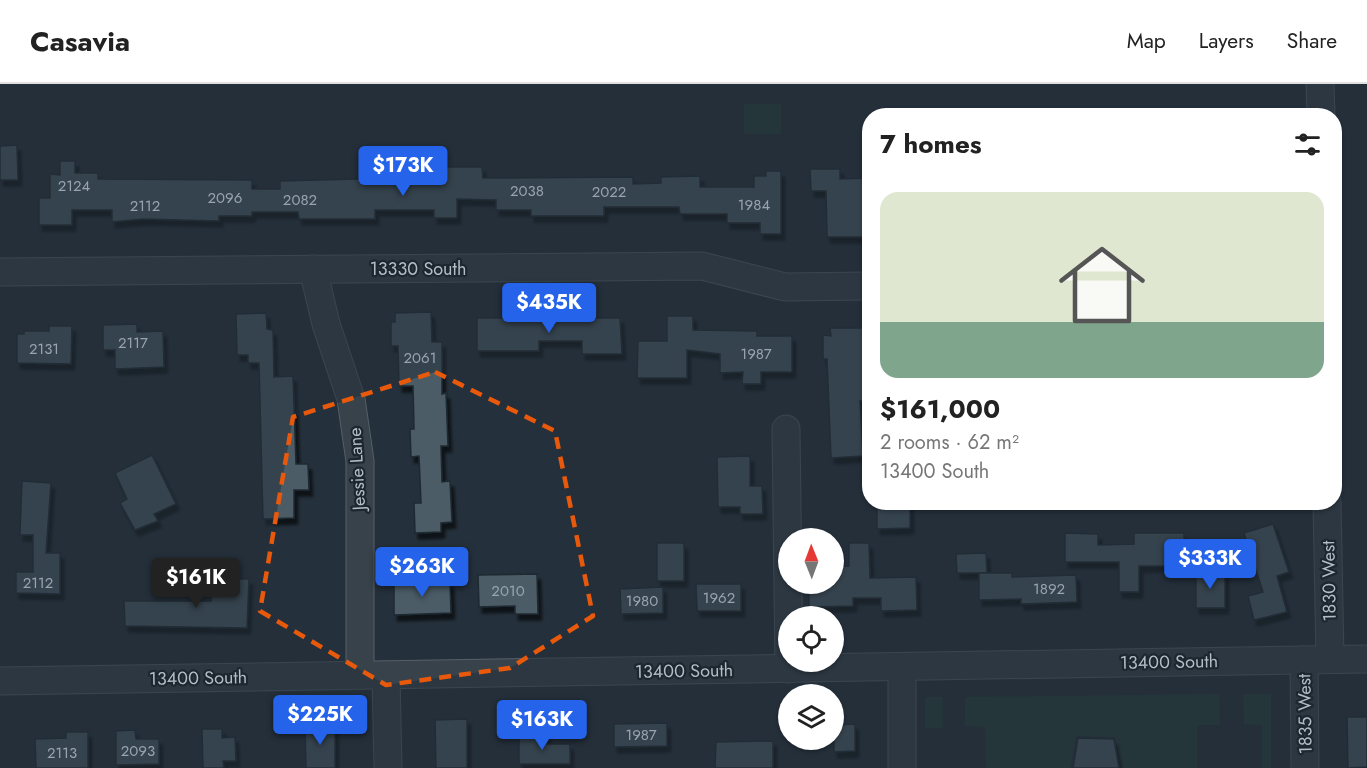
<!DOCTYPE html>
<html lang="en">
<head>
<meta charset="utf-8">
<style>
  :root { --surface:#fff; --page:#f6f6f6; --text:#222; --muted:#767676; --line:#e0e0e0; --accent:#2563eb }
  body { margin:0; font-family:Jost,sans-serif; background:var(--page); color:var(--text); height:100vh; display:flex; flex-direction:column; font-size:22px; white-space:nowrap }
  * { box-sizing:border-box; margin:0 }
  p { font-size:20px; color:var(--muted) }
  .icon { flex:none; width:33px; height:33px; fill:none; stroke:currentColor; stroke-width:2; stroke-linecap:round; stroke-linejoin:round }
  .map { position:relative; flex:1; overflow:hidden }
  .drawer { position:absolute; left:862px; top:24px; width:480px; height:402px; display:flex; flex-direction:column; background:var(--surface); border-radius:24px; box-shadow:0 2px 4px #0004 }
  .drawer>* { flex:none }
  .needle { width:39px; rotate:359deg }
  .fabs { position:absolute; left:778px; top:444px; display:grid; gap:12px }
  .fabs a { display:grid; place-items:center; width:66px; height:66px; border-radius:50%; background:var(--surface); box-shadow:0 2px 4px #0004; font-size:30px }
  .price { position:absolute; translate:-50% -51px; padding:0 14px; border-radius:6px; background:var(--accent); color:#fff; font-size:20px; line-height:39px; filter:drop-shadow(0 2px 3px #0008) }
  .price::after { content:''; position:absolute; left:50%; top:36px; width:18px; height:14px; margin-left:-9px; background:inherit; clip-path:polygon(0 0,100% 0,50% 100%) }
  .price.on { background:#222; color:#fff }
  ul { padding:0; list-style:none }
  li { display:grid; align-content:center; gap:12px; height:318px; padding:0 18px }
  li+li { border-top:2px solid var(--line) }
  li span { display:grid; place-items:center; height:186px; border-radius:18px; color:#555 }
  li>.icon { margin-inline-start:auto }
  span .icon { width:108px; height:108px; fill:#fffc; stroke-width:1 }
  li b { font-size:26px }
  h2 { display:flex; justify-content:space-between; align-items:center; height:72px; padding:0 18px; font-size:26px }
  header { display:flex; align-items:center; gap:36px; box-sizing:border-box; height:84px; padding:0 30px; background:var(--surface); border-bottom:2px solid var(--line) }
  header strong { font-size:28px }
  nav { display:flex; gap:33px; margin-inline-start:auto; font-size:21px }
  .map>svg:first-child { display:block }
  .green { fill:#273e3d }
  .building { fill:#4c5b66; stroke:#1f2932; stroke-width:1.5; filter:url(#shadow) }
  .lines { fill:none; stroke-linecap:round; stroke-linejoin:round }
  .minor-casing { stroke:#566069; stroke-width:29 }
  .minor { stroke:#37424b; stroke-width:27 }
  .marked { fill:none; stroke:#e8590c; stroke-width:4.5; stroke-dasharray:12 8; stroke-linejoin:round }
  .labels { text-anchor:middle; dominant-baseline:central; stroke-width:4.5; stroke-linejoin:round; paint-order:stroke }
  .number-label { font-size:15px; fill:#99a4af }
  .street-label { font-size:18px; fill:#b3bdc7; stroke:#1d2730 }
</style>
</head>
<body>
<header>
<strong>Casavia</strong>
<nav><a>Map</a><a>Layers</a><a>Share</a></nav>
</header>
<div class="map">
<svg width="1367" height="684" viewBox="0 0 1367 684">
  <defs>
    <filter id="shadow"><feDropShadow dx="3.5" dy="6" stdDeviation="1.5" flood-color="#0009"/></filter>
  </defs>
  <rect width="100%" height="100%" fill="#24303b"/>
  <!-- green -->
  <g class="green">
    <rect x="744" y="20" width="37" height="30"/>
    <polygon points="1219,610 1220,641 1197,641 1197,684 1122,684 1115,653 1076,652 1070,684 986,684 985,643 965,642 965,613"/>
    <polygon points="1243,610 1271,610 1271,684 1262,684 1262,641 1244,640"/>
    <polygon points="925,613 942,613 943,644 925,644"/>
  </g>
  <!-- building -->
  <g class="building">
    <polygon points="17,61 18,96 0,96 0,62"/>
    <polygon points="60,77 75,77 75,89 98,89 98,95 252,96 252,105 280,105 280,97 434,93 433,83 482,83 483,94 633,93 633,100 661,99 661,93 700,92 700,103 754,103 754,92 766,92 766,87 781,87 781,150 760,150 760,139 727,139 727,130 680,130 679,123 604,123 604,132 531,132 531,126 496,126 496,116 457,115 457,134 434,134 434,126 375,126 375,135 299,135 298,128 252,128 252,132 219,132 219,137 143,135 112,138 112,126 72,126 72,141 39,141 39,114 50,114 50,90 60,91"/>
    <polygon points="810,85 840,85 840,95 870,94 870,153 827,153 826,107 811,107"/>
    <polygon points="431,228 432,258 442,258 442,310 446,309 448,362 441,362 442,398 450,397 452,438 441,439 441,448 415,449 414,419 421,419 419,372 411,373 410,345 414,345 413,302 399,302 398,262 391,262 391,238 395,238 395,229"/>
    <polygon points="266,229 267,245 273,246 274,293 293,292 296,380 308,380 309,406 294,406 294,434 263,435 259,279 248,279 248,271 237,271 236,230"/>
    <polygon points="667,232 693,232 693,246 757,247 757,252 792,252 792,288 761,288 761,300 742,300 743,288 720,289 720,270 687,266 687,294 637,294 638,257 667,257"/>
    <polygon points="477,234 620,234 622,270 582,270 582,257 539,257 539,267 477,267"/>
    <polygon points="137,240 137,248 163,247 164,283 115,285 115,266 103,266 103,241"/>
    <polygon points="49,242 72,242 71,280 17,279 17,250 24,250 24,247 49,247"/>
    <polygon points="830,244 870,244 870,276 864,276 866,317 860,317 863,372 831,374 827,275 823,275 823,251 831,252"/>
    <polygon points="152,371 176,420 154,430 158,437 135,446 120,419 127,415 115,389"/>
    <polygon points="750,372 750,402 762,402 763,430 740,430 740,423 718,423 717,373"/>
    <polygon points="22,397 51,399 46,469 60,469 60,510 16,509 16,488 33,488 33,451 20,451"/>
    <polygon points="877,418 910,418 910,444 877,445"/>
    <polygon points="1273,440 1289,488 1277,492 1287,528 1254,536 1248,512 1263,508 1244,449"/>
    <polygon points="1065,449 1098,450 1098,461 1134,460 1134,449 1184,449 1184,482 1139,482 1139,508 1119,508 1119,478 1065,478"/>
    <rect x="657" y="459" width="27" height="38"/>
    <polygon points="849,459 869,459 870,494 916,493 917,526 881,527 881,514 853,514 853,522 809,523 809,500 834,500 834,483 849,482"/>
    <polygon points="986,469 987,489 957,489 956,470"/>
    <polygon points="979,489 1012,489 1012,493 1076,491 1077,518 1021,520 1021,515 979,516"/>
    <rect x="1196" y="489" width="29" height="35"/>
    <polygon points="537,490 538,530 515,530 515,522 479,523 478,491"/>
    <polygon points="211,494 249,495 247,544 125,542 124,517 211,517"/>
    <polygon points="450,498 451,529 394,531 394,499"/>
    <polygon points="696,500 741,500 741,527 697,527"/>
    <polygon points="663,503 663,529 621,530 620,505"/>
    <polygon points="1347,633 1367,633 1367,683 1348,684"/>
    <polygon points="467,635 467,684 436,684 435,636"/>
    <polygon points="667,639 667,662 614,663 614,640"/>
    <polygon points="335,640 335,684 306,684 305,641"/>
    <polygon points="855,640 855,667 834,668 834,641"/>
    <polygon points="202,645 222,645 222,654 235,653 236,677 223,677 224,684 203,684"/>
    <polygon points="135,646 136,655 159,655 159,680 116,681 116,647"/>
    <polygon points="66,648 88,648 88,684 36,684 35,655 66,654"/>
    <polygon points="519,651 547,651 547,660 570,660 570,680 519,680"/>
    <polygon points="1078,654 1114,655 1119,684 1073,684"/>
    <polygon points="773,657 773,684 715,684 716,658"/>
  </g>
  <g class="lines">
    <defs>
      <g id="minor">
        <polyline points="1320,0 1321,32"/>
        <polyline points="313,185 326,240 351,315 360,377 360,591"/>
        <polyline points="0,188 702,182 785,203 870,202"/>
        <polyline points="786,345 789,585"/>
        <polyline points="1327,418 1330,575"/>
        <polyline points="1304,576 1305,684"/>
        <polyline points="902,583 902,684"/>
        <polyline points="386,591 388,684"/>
        <polyline points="0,597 1367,575"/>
      </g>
    </defs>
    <!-- minor casing -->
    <use href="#minor" class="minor-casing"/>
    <!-- minor -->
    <use href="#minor" class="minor"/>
  </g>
  <!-- marked area -->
  <path d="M0 0H1367V684H0ZM435 288 555 347 593 532 510 584 386 601 260 527 293 333Z" fill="#24303b" fill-opacity=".55" fill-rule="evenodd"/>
  <path class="marked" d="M435 288 555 347 593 532 510 584 386 601 260 527 293 333Z"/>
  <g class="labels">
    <!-- number labels -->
    <g class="number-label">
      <text x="74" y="102">2124</text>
      <text x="527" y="107">2038</text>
      <text x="609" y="108">2022</text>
      <text x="225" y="114">2096</text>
      <text x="300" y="116">2082</text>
      <text x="754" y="121">1984</text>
      <text x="145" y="122">2112</text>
      <text x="133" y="259">2117</text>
      <text x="44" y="265">2131</text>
      <text x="756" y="270">1987</text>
      <text x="420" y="274">2061</text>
      <text x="38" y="499">2112</text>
      <text x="1049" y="505">1892</text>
      <text x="508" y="507">2010</text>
      <text x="719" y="514">1962</text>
      <text x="642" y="517">1980</text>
      <text x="641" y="651">1987</text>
      <text x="138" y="667">2093</text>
      <text x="62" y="669">2113</text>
    </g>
    <!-- street labels -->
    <g class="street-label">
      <text x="418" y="185">13330 South</text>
      <text transform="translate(357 385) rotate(-93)">Jessie Lane</text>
      <text transform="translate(1329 497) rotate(-91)">1830 West</text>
      <text transform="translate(1169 578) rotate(-1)">13400 South</text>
      <text transform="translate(684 587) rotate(-1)">13400 South</text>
      <text transform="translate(198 594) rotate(-1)">13400 South</text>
      <text transform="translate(1305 630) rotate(-91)">1835 West</text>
    </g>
  </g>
</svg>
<div class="fabs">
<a><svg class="needle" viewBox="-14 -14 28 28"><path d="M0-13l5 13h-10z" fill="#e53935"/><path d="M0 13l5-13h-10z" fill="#767676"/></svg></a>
<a><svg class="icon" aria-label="locate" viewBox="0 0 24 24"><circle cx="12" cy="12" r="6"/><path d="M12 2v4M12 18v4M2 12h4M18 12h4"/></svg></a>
<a><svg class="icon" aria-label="layers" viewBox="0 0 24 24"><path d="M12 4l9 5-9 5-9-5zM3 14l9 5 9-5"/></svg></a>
</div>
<b class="price" style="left:403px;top:113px">$173K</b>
<b class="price" style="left:549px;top:250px">$435K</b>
<b class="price" style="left:1210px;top:506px">$333K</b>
<b class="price" style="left:422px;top:514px">$263K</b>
<b class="price on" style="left:196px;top:525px">$161K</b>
<b class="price" style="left:320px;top:662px">$225K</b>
<b class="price" style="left:542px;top:667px">$163K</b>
<section class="drawer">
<h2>7 homes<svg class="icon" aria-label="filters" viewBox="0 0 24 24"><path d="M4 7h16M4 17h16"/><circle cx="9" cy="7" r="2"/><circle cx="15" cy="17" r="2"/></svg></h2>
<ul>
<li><span style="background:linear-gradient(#dfe7d0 70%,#7fa58c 0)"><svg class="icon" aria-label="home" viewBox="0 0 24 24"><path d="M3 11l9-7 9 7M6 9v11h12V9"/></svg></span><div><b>$161,000</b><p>2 rooms · 62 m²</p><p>13400 South</p></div></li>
</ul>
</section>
</div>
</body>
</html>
